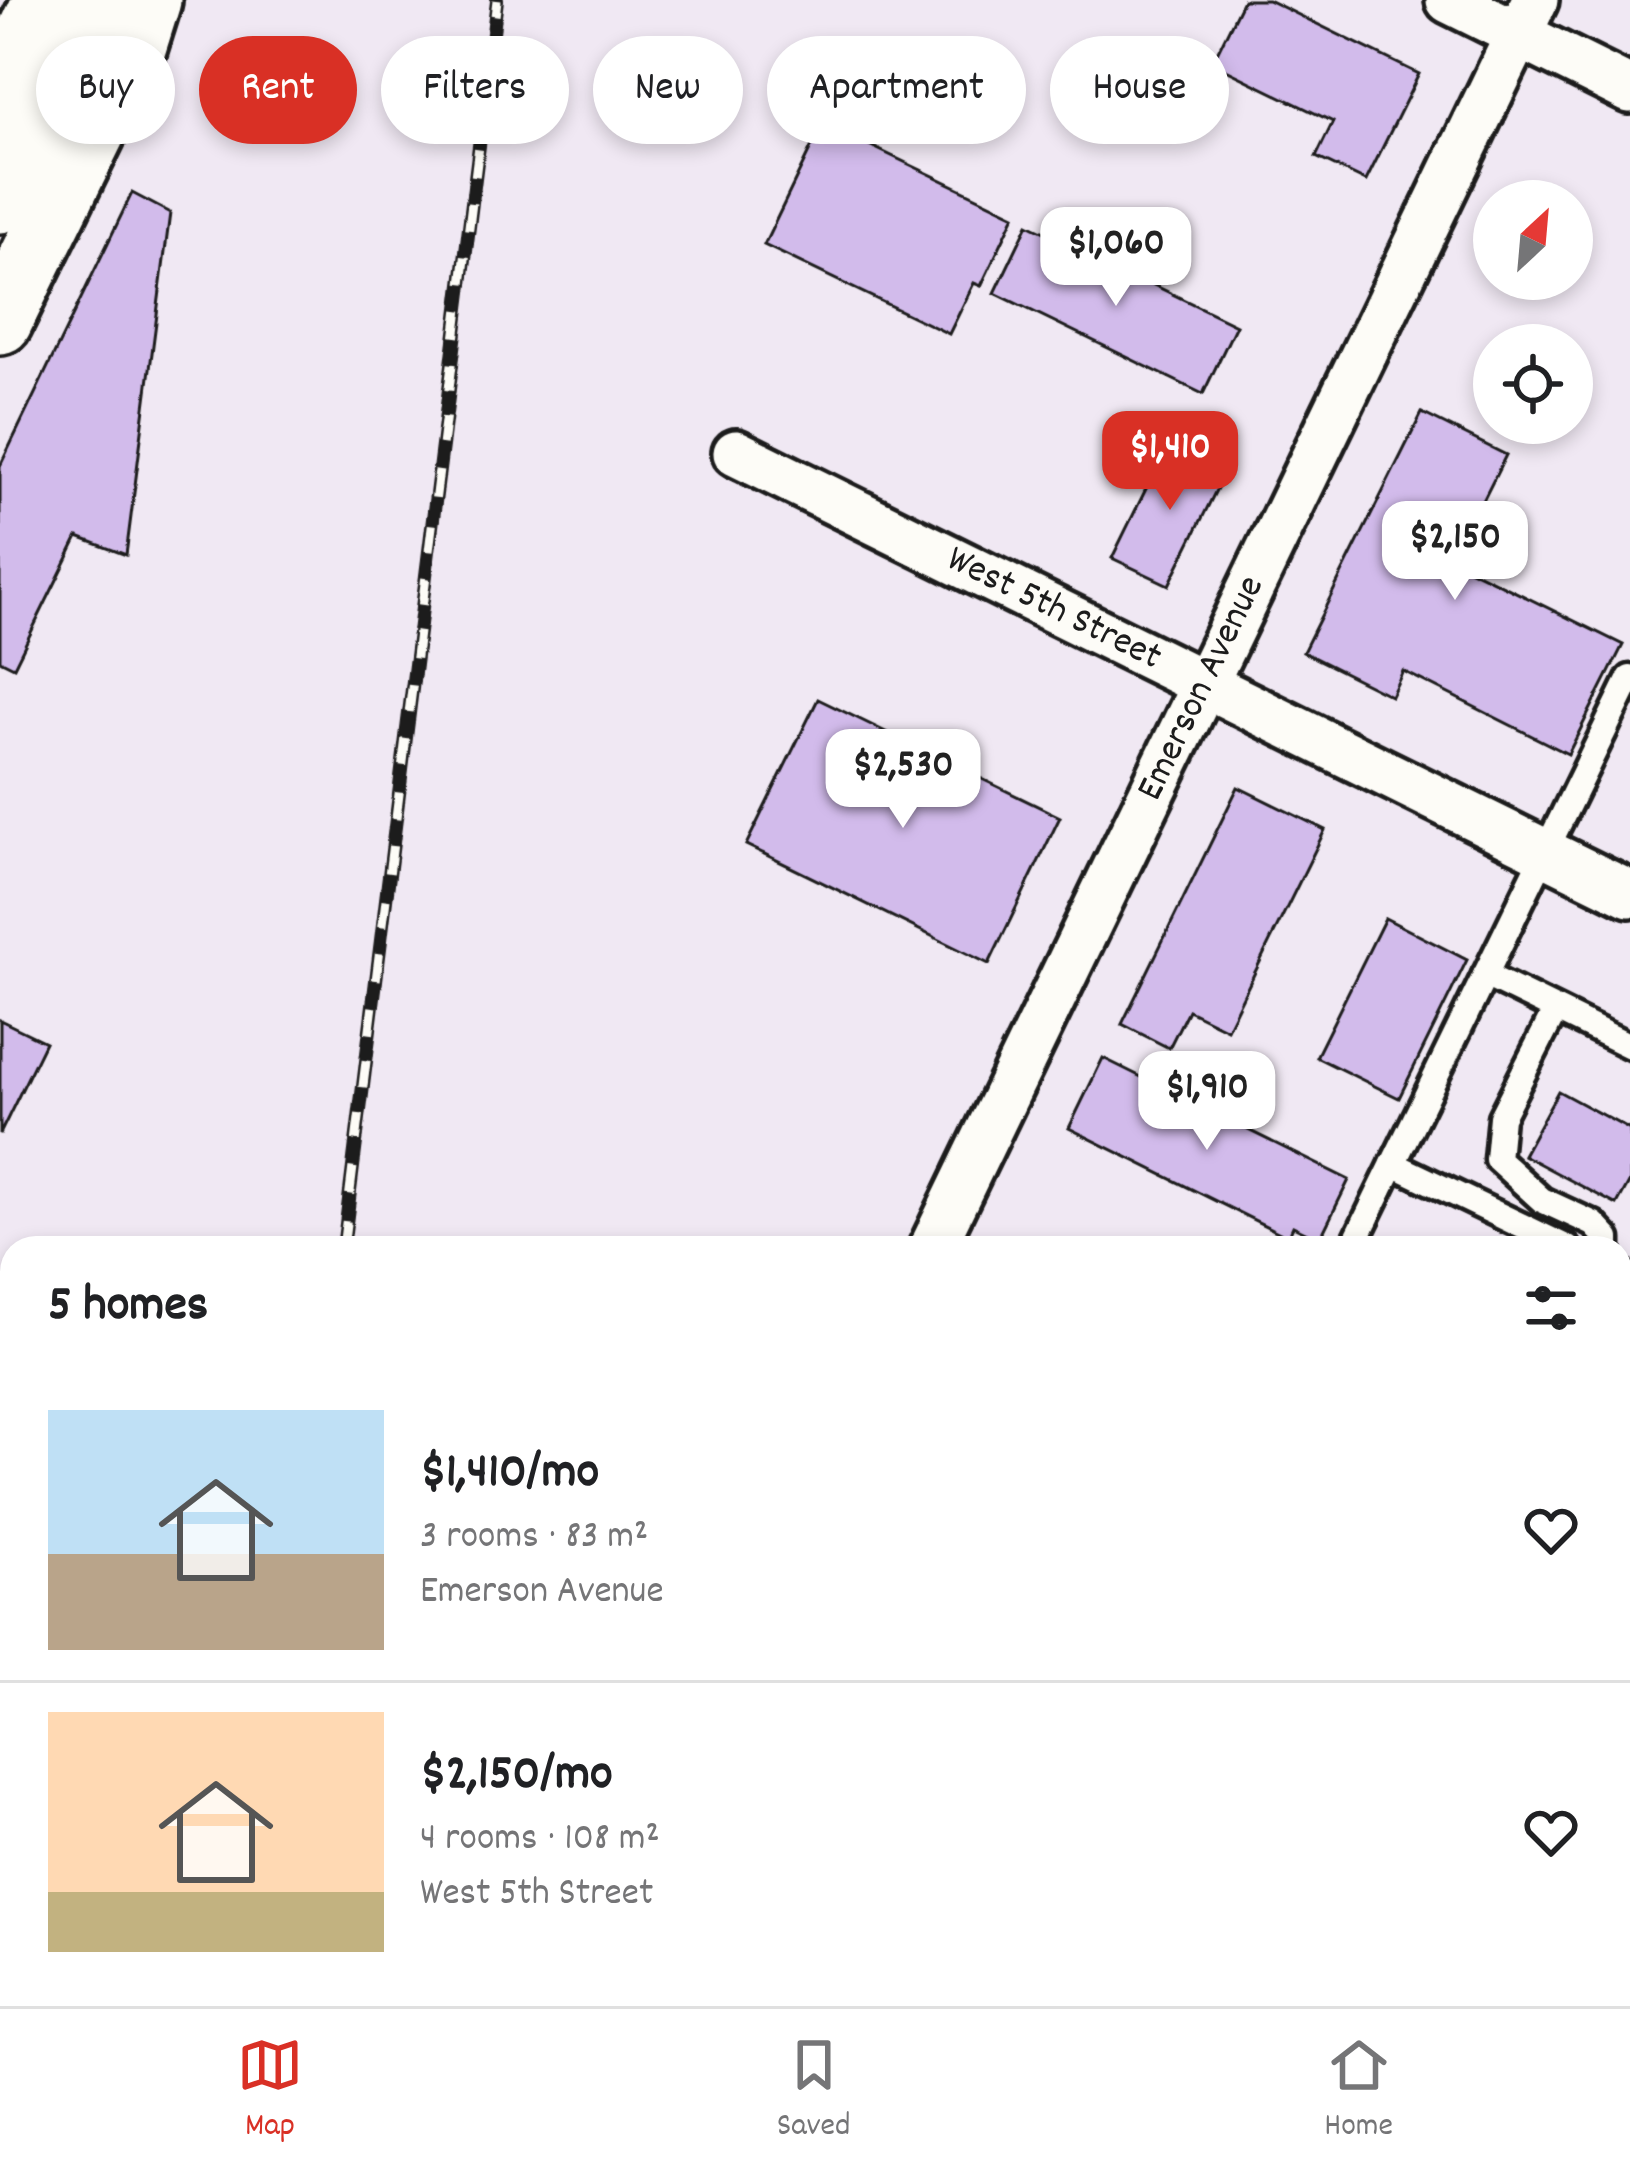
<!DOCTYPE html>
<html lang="en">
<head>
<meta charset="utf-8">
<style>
  :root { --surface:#fff; --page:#f6f6f6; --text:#202124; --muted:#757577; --line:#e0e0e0; --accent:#d93025 }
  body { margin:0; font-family:Dekko,sans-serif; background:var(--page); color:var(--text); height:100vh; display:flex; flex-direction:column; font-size:45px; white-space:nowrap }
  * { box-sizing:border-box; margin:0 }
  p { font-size:39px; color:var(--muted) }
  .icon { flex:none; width:66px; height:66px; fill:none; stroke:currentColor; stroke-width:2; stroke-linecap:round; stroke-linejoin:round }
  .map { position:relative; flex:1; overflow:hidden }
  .drawer { position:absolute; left:0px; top:1236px; width:1632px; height:771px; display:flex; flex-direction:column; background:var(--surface); border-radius:36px 36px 0 0; box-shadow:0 6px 18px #0003 }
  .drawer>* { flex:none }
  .guide { position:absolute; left:36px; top:36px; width:1560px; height:108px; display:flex; gap:24px }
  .needle { width:78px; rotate:26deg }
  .fabs { position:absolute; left:1473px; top:180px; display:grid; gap:24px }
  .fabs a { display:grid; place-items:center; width:120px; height:120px; border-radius:50%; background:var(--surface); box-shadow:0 6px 18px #0003; font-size:60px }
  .price { position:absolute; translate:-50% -102px; padding:0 27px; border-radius:24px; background:#fff; color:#222; font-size:39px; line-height:78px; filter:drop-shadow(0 3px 6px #0008) }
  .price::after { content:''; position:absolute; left:50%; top:72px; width:36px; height:27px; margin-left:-18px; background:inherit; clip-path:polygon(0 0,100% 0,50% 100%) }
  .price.selected { background:var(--accent); color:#fff }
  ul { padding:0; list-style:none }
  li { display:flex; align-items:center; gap:36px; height:300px; padding:0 48px }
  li+li { border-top:3px solid var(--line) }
  li span { display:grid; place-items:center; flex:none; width:336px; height:240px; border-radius:0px; color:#555 }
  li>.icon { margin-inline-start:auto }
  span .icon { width:144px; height:144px; fill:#fffc; stroke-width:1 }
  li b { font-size:51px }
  h2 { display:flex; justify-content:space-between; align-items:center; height:144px; padding:0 48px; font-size:51px }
  .tag { padding:0 42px; border-radius:54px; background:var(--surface); box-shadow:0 6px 18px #0003; font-size:42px; line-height:108px }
  .tag.selected { background:var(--accent); color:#fff }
  .dock { display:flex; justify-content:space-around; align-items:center; height:168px; border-top:3px solid var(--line); background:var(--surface); font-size:33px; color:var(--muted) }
  .dock a { display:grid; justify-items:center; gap:6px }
  .dock .selected { color:var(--accent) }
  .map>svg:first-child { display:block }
  .building { fill:#d2bbeb; stroke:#1c1c1c; stroke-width:3 }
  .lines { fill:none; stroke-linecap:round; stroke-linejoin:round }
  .lane-casing { stroke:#1c1c1c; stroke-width:33 }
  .street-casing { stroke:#1c1c1c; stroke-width:54 }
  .secondary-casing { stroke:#1c1c1c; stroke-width:72 }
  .highway-casing { stroke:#1c1c1c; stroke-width:75 }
  .lane { stroke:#fdfcf7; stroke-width:24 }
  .street { stroke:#fdfcf7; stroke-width:45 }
  .secondary { stroke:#fdfcf7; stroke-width:63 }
  .highway { stroke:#fdfcf7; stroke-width:66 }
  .rail-casing { stroke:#1c1c1c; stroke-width:14 }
  .rail { stroke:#fdfcf7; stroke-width:9; stroke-dasharray:27; stroke-linecap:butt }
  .labels { text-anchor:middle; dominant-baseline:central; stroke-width:12; stroke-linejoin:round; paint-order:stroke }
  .street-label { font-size:39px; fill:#1c1c1c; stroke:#fdfcf7 }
</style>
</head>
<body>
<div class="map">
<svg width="1630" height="2006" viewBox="0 0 1630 2006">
  <rect width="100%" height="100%" fill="#f0e8f3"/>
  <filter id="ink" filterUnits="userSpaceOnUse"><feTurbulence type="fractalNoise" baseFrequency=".00833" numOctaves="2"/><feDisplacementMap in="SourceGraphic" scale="24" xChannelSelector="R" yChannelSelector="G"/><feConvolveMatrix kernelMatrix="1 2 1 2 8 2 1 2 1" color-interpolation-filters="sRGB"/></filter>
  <g filter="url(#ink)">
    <!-- building -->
    <g class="building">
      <polygon points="1243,0 1268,0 1419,74 1366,181 1316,157 1333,122 1212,63"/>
      <polygon points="823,123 1015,215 981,286 974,283 949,334 764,245"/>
      <polygon points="132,193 170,213 126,555 78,537 14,667 0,660 0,466"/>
      <polygon points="1028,224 1236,325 1203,394 995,293"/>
      <polygon points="1422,413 1506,455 1453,561 1623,645 1568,754 1403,671 1391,696 1303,652"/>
      <polygon points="1170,440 1227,468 1169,585 1112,558"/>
      <polygon points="818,699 1060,817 989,964 746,845"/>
      <polygon points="1238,787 1325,830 1227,1029 1188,1010 1169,1048 1122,1024"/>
      <polygon points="1385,918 1467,960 1399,1098 1316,1057"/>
      <polygon points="0,1020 45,1042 0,1134"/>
      <polygon points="1103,1058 1349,1180 1320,1239 1293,1226 1288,1237 1069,1128"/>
      <polygon points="1558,1091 1630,1130 1630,1181 1617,1205 1523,1155"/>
      <polygon points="1630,1869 1630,1938 1620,1934 1620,1889"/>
      <polygon points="1620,1965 1630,1970 1630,2006 1466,2006 1472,1995 1620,1995"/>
      <polygon points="810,1995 959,1995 953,2006 832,2006"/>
    </g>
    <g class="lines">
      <defs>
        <g id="lane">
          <polyline points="1485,975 1630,1046"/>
          <polyline points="1555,1011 1501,1117 1497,1159 1542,1200 1594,1224 1608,1239 1608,1248"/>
          <polyline points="1393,1164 1568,1248"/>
          <polyline points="1352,1248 1630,678"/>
          <polyline points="1620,1273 1630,1277"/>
          <polyline points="983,2006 988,1995"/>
        </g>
        <g id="street">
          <polyline points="1449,0 1630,90"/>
          <path id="s1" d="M736 453 1630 894"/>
          <path id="s2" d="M932 1248 1535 0"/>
          <polyline points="1620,1687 1630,1692"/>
          <polyline points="623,1995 641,2006"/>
        </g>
        <g id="secondary">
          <polyline points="0,99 45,0"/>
          <polyline points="0,201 94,0"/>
          <polyline points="0,322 133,51 149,0"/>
        </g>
        <g id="highway">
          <polyline points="1620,1499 1630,1478"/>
          <polyline points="1369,2006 1374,1995"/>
        </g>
      </defs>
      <!-- lane casing -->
      <use href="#lane" class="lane-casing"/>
      <!-- street casing -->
      <use href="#street" class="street-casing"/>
      <!-- secondary casing -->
      <use href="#secondary" class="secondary-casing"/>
      <!-- highway casing -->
      <use href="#highway" class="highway-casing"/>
      <!-- lane -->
      <use href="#lane" class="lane"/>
      <!-- street -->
      <use href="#street" class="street"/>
      <!-- secondary -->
      <use href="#secondary" class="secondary"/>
      <!-- highway -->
      <use href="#highway" class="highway"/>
      <defs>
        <g id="rail">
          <polyline points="343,1248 497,0"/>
          <polyline points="309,1995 309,2006"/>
        </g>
      </defs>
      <!-- rail casing -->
      <use href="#rail" class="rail-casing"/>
      <!-- rail -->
      <use href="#rail" class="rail"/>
    </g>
  </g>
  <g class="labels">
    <!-- street labels -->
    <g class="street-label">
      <text stroke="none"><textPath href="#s1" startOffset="354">West 5th Street</textPath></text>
      <text stroke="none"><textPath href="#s2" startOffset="621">Emerson Avenue</textPath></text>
    </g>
  </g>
</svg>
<div class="fabs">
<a><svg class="needle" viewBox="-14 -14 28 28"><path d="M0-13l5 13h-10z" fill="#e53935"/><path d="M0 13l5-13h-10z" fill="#757577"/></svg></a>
<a><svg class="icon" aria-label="locate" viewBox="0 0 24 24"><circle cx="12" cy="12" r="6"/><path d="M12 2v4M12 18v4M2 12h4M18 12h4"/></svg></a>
</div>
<b class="price" style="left:1116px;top:309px">$1,060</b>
<b class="price selected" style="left:1170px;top:513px">$1,410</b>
<b class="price" style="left:1455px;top:603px">$2,150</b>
<b class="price" style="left:903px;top:831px">$2,530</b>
<b class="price" style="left:1207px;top:1153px">$1,910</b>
<div class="guide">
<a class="tag">Buy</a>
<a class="tag selected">Rent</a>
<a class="tag">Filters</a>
<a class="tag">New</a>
<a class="tag">Apartment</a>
<a class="tag">House</a>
</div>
<section class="drawer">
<h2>5 homes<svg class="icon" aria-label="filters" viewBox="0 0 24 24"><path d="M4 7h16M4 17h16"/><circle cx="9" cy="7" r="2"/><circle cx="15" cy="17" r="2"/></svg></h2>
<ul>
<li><span style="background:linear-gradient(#bfe0f5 60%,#b9a48a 0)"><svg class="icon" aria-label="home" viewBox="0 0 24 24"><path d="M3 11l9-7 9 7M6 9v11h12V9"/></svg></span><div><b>$1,410/mo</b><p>3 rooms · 83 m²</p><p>Emerson Avenue</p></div><svg class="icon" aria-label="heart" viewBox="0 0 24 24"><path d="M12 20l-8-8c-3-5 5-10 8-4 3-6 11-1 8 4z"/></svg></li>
<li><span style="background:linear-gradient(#ffd9b3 75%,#c2b280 0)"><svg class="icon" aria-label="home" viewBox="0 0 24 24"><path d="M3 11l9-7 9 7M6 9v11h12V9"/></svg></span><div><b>$2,150/mo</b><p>4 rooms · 108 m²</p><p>West 5th Street</p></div><svg class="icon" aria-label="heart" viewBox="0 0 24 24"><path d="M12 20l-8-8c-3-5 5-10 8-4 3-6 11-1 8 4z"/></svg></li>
</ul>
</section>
</div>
<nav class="dock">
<a class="selected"><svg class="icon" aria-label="map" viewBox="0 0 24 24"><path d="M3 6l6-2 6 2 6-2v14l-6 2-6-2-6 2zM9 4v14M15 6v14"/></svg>Map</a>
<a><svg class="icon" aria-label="saved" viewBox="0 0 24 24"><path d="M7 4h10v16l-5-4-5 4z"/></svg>Saved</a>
<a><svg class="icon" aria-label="home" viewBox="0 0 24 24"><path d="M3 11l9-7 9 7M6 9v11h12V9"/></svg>Home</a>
</nav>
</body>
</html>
